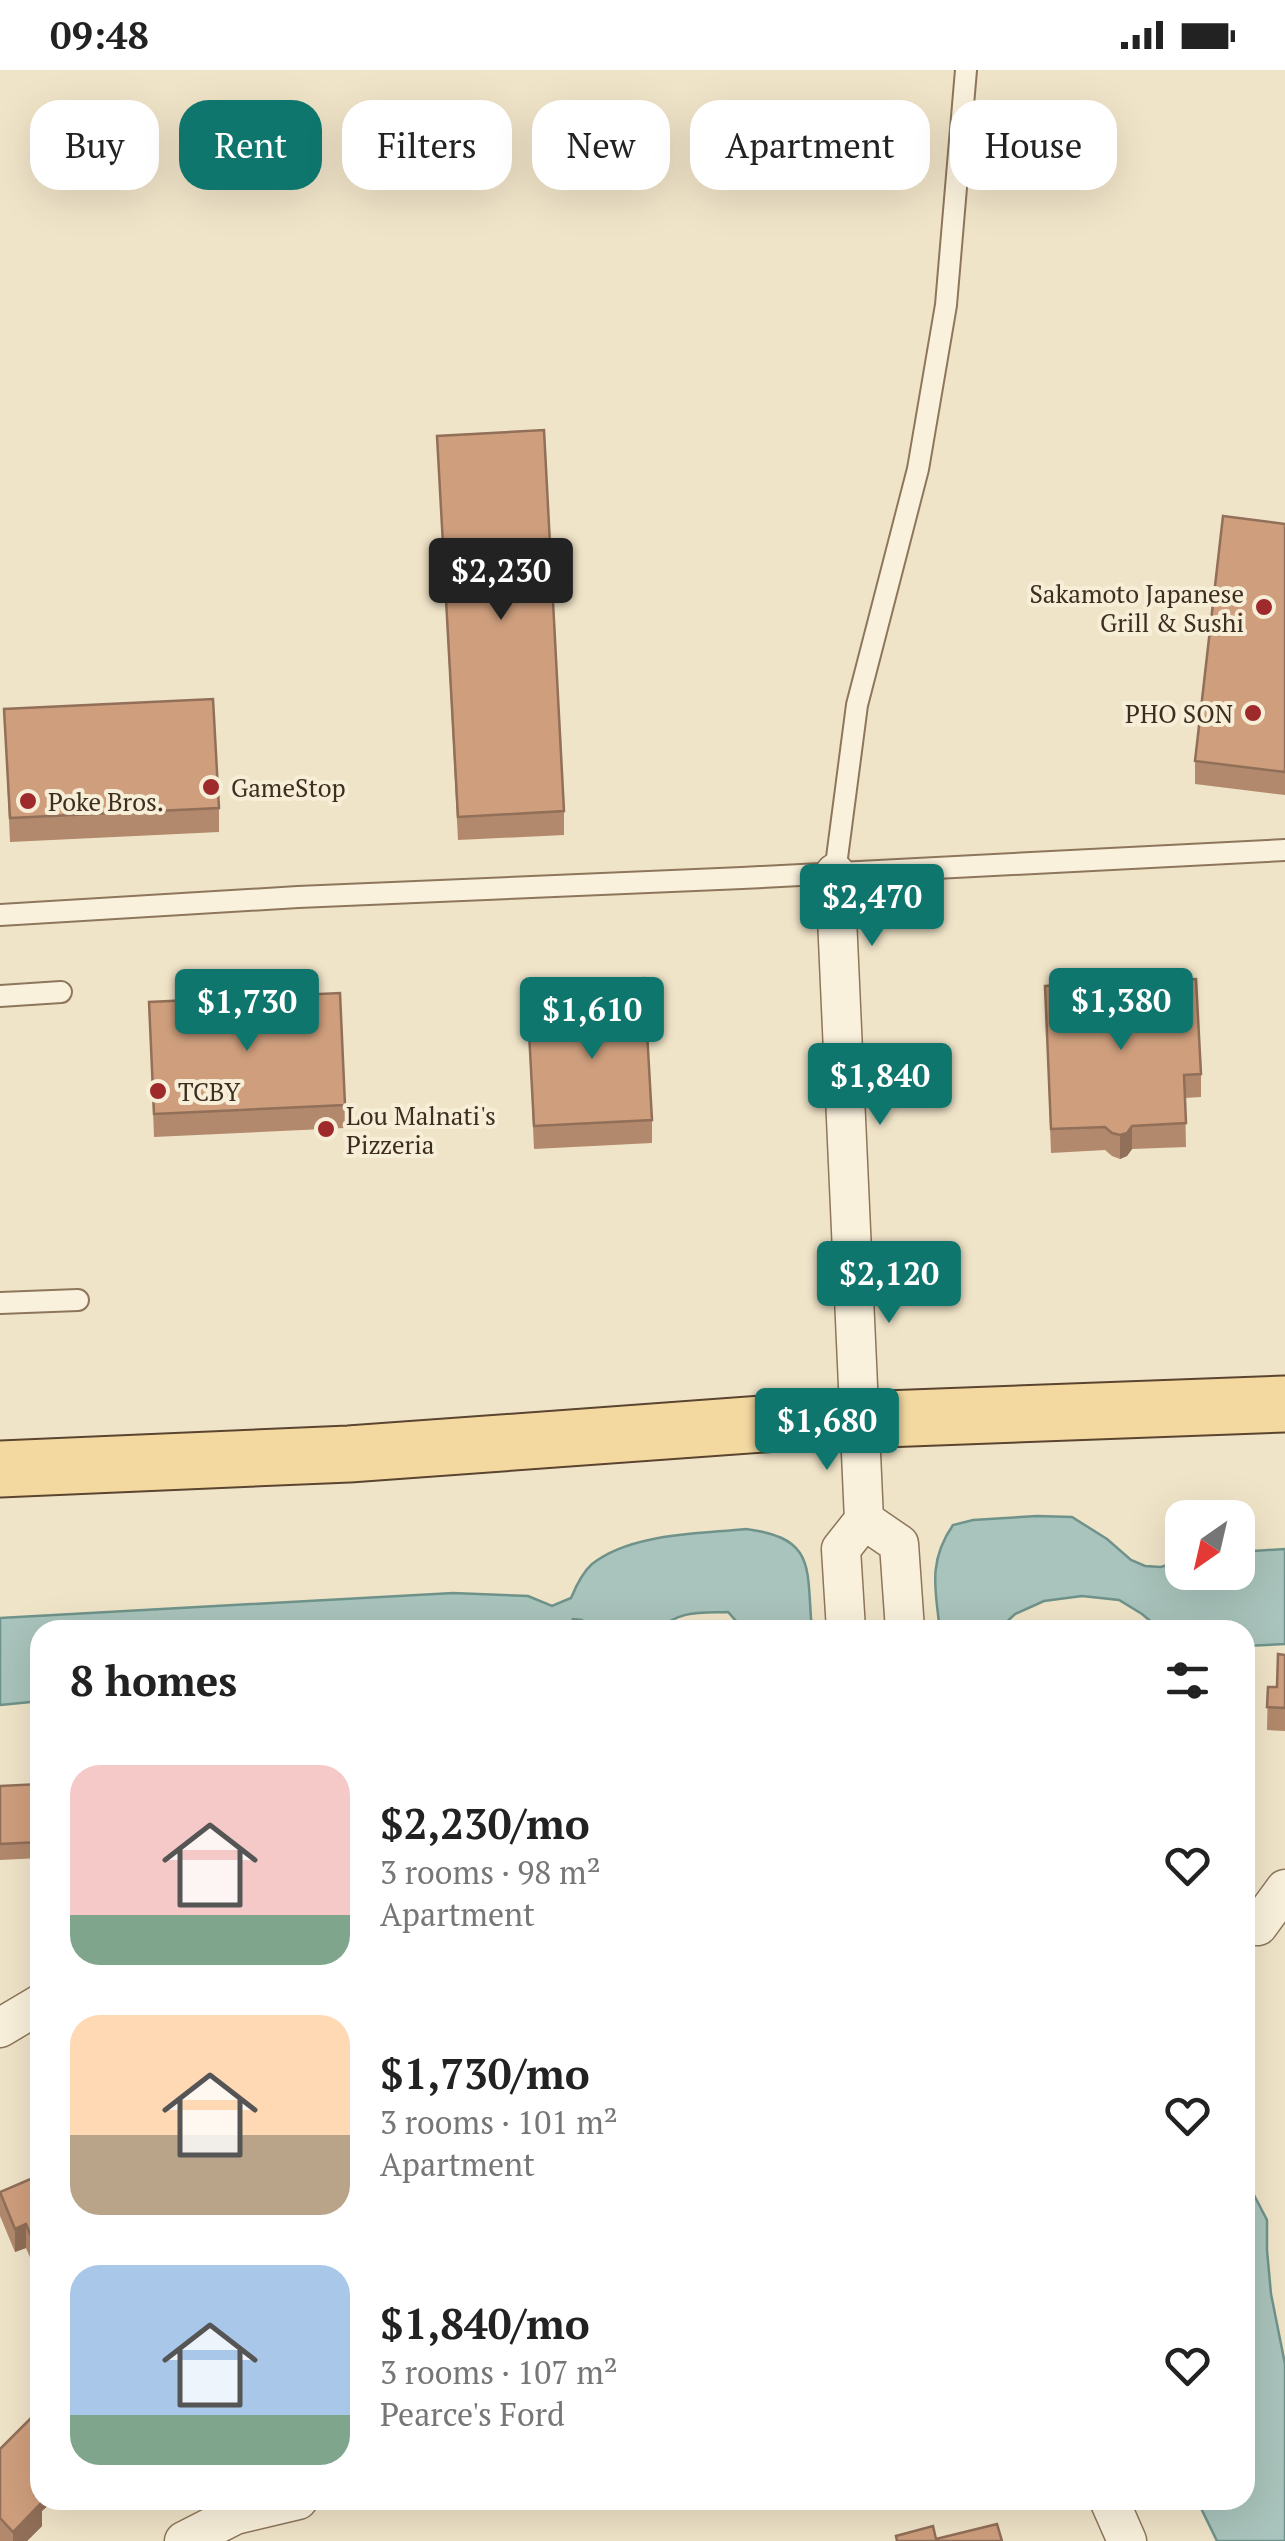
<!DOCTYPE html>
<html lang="en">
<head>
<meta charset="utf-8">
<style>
  :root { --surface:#fff; --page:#f2f2f2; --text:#222; --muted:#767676; --accent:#0f766e }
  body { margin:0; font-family:"PT Serif",serif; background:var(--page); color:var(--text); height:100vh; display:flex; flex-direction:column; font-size:38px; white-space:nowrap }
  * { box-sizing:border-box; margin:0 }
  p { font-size:32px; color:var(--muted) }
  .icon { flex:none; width:55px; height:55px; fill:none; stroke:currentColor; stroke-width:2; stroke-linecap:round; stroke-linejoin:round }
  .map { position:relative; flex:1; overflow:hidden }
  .panel { position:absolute; left:30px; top:1550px; width:1225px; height:890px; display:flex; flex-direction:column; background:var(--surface); border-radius:30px; box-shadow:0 10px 40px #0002 }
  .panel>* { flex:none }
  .banner { position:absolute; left:30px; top:30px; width:1225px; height:90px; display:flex; gap:20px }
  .needle { width:65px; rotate:214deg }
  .fabs { position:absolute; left:1165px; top:1430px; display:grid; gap:20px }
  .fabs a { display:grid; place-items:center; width:90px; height:90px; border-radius:20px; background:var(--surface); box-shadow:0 10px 40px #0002; font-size:50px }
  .price { position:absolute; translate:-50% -85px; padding:0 22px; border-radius:10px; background:var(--accent); color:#fff; font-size:32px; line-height:65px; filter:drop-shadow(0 2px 5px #0008) }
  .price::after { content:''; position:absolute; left:50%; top:60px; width:30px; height:22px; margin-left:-15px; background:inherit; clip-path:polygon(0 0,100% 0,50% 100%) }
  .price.current { background:#222; color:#fff }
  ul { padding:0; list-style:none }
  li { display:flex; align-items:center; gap:30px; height:250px; padding:0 40px }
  li span { display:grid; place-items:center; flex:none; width:280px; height:200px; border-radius:30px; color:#555 }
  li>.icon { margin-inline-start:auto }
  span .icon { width:120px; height:120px; fill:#fffc; stroke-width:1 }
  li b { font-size:42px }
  h2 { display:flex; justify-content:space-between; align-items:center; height:120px; padding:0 40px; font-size:42px }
  .chip { padding:0 35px; border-radius:30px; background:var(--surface); box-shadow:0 10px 40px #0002; font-size:35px; line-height:90px }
  .chip.current { background:var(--accent); color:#fff }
  .status { display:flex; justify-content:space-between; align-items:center; height:70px; padding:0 50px; background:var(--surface); direction:ltr }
  .status svg { height:28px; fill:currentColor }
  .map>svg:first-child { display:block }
  .water { fill:#a9c4bc; stroke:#6f938a; stroke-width:2.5 }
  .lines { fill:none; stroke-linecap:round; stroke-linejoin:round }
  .lane-casing { stroke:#8d765c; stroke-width:24 }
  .street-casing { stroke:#8d765c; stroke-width:41 }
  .primary-casing { stroke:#5b4430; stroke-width:59 }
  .lane { stroke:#faf1dc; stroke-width:20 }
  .street { stroke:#faf1dc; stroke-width:38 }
  .primary { stroke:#f3d9a0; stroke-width:55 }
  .wall { fill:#b2896c }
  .shaded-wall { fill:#916f58 }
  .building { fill:#cf9f7d; stroke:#916f58; stroke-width:2.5 }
  .poi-dot { fill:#9e2a2b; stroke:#f7eed8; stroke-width:4 }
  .labels { text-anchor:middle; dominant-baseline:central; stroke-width:8; stroke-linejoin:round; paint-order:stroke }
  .poi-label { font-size:25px; fill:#3d2e20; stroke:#f7eed8; text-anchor:start }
</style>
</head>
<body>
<div class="status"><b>09:48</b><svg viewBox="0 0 49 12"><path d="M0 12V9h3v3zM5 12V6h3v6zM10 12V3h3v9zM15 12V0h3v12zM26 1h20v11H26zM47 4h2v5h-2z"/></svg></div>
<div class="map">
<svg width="1285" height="2471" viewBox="0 0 1285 2471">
  <rect width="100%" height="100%" fill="#f0e4c8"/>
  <!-- water -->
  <g class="water">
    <path d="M1037 1446 1072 1447 1107 1469 1131 1490 1145 1496 1161 1497 1182 1490V1502H1238V1482L1285 1479V1574L1245 1576V1560H1161L1142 1544 1119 1530 1082 1526 1044 1531 1015 1544 998 1560H940C935 1519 928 1491 953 1455L973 1450Z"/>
    <path d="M746 1459C818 1468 806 1500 812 1560H740L736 1551 728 1542C704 1543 676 1540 660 1560H590L582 1550 573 1549 567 1560H40V1631L0 1635V1548L453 1523 528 1526 552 1536 571 1528C576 1516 582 1503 592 1494 631 1463 699 1464 746 1459Z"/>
    <polygon points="1245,2117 1254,2125 1267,2150 1267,2180 1271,2224 1285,2294 1285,2471 1217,2471 1197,2430 1245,2430"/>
  </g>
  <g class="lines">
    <defs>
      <g id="lane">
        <polyline points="835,803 857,635 918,399 946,235 966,0"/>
        <polyline points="0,845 298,827 742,808 1285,780"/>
        <polyline points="0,926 61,922"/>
        <polyline points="0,1233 78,1230"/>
      </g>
      <g id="street">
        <polyline points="835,803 864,1450 841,1479 846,1560"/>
        <polyline points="864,1450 899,1474 905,1560"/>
        <polyline points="1258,1856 1285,1819"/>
        <polyline points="0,1958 40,1934"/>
        <polyline points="1109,2430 1127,2471"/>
        <polyline points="184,2471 235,2445 298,2430"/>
      </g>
      <polyline id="primary" points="0,1399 349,1384 777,1353 1285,1334"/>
    </defs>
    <!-- lane casing -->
    <use href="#lane" class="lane-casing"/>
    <!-- street casing -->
    <use href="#street" class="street-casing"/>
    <!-- primary casing -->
    <use href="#primary" class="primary-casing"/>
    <!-- lane -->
    <use href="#lane" class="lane"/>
    <!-- street -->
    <use href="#street" class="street"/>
    <!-- primary -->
    <use href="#primary" class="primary"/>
  </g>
  <!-- wall -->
  <g class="wall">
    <polygon points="437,366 564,741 564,765 458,770"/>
    <polygon points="1285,454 1285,725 1195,714 1195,691"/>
    <polygon points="4,639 219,738 219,762 10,772"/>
    <polygon points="616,910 652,1050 652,1073 534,1079 528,943 616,939"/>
    <polygon points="1045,916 1201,1004 1201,1027 1185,1028 1186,1077 1132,1079 1127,1086 1120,1089 1112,1086 1105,1080 1051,1083"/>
    <polygon points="149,932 345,1035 345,1058 154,1067"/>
    <polygon points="1285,1585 1285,1661 1267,1660 1268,1617 1277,1617"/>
    <polygon points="40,1714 40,1788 0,1790 0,1716"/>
    <polygon points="1245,1998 1251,2022 1250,2042 1245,2042"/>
    <polygon points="40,2105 36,2201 26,2178 15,2182 0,2146 0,2122"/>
    <polygon points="0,2379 40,2430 54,2430 42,2441 42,2456 27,2471 0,2471"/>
  </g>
  <!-- shaded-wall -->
  <g class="shaded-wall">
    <polygon points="1132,1056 1132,1079 1127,1086 1120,1089 1120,1065"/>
    <polygon points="26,2154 26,2178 15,2182 15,2159"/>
    <polygon points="40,2176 40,2199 36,2201 36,2178"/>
    <polygon points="40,2420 40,2430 54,2430 42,2441 42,2456 27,2471 13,2471 13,2462 35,2425"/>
  </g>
  <!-- building -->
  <g class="building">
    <polygon points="544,360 564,741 458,747 437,366"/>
    <polygon points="1223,446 1285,454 1285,702 1195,691"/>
    <polygon points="213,629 219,738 10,748 4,639"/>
    <polygon points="644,908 652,1050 534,1056 528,943 617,939 616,910"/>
    <polygon points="1196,909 1201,1004 1184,1005 1186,1053 1132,1056 1127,1063 1120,1065 1112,1063 1105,1057 1051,1059 1045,916"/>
    <polygon points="340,923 345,1035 154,1044 149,932"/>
    <polygon points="1278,1584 1285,1585 1285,1638 1267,1637 1268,1617 1277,1617"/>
    <polygon points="40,1714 40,1772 0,1774 0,1716"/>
    <polygon points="1245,1998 1251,1998 1250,2018 1245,2018"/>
    <polygon points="40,2105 40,2176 36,2178 26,2154 15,2159 0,2122"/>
    <polygon points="40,2339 40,2420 35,2425 42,2432 13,2462 0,2448 0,2379"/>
    <polygon points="997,2454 1002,2471 897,2471 896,2466 933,2456 936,2469"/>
  </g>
  <!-- markers -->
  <g class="poi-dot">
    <circle cx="1264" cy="537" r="10"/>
    <circle cx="1253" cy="643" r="10"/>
    <circle cx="211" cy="717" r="10"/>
    <circle cx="28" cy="731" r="10"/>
    <circle cx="158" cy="1021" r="10"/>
    <circle cx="326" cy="1059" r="10"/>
  </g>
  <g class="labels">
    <!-- poi labels -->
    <g class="poi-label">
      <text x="1244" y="523" text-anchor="end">Sakamoto Japanese<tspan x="1244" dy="29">Grill &amp; Sushi</tspan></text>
      <text x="1233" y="643" text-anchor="end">PHO SON</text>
      <text x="231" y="717">GameStop</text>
      <text x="48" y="731">Poke Bros.</text>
      <text x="178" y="1021">TCBY</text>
      <text x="346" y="1045">Lou Malnati's<tspan x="346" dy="29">Pizzeria</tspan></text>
    </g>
  </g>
</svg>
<div class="fabs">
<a><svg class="needle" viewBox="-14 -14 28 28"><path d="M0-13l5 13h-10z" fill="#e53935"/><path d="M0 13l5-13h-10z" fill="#767676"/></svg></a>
</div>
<b class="price current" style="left:501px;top:553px">$2,230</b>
<b class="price" style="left:872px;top:879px">$2,470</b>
<b class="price" style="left:1121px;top:983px">$1,380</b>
<b class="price" style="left:247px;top:984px">$1,730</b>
<b class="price" style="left:592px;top:992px">$1,610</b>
<b class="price" style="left:880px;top:1058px">$1,840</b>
<b class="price" style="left:889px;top:1256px">$2,120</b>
<b class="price" style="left:827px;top:1403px">$1,680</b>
<div class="banner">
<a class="chip">Buy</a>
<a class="chip current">Rent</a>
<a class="chip">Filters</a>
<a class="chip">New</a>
<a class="chip">Apartment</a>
<a class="chip">House</a>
</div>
<section class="panel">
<h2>8 homes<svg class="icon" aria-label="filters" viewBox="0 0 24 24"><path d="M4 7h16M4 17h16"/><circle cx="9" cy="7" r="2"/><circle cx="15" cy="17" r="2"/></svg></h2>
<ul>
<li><span style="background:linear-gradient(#f6c9c9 75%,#7fa58c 0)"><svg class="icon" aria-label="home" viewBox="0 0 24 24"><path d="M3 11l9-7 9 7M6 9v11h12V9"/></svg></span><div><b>$2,230/mo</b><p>3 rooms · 98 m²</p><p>Apartment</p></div><svg class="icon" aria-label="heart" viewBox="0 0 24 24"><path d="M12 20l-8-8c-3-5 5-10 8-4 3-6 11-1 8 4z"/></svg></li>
<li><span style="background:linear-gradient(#ffd9b3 60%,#b9a48a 0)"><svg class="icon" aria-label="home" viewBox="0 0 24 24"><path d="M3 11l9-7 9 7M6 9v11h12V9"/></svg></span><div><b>$1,730/mo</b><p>3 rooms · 101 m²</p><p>Apartment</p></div><svg class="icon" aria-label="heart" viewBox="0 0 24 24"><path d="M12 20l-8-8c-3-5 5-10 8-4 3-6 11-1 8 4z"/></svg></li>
<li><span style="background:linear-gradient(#a9c7e8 75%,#7fa58c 0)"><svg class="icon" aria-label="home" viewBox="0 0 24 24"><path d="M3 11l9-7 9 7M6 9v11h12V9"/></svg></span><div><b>$1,840/mo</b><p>3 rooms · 107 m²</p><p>Pearce's Ford</p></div><svg class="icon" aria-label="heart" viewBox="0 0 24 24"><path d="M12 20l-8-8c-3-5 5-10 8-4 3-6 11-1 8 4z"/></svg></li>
</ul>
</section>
</div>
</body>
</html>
